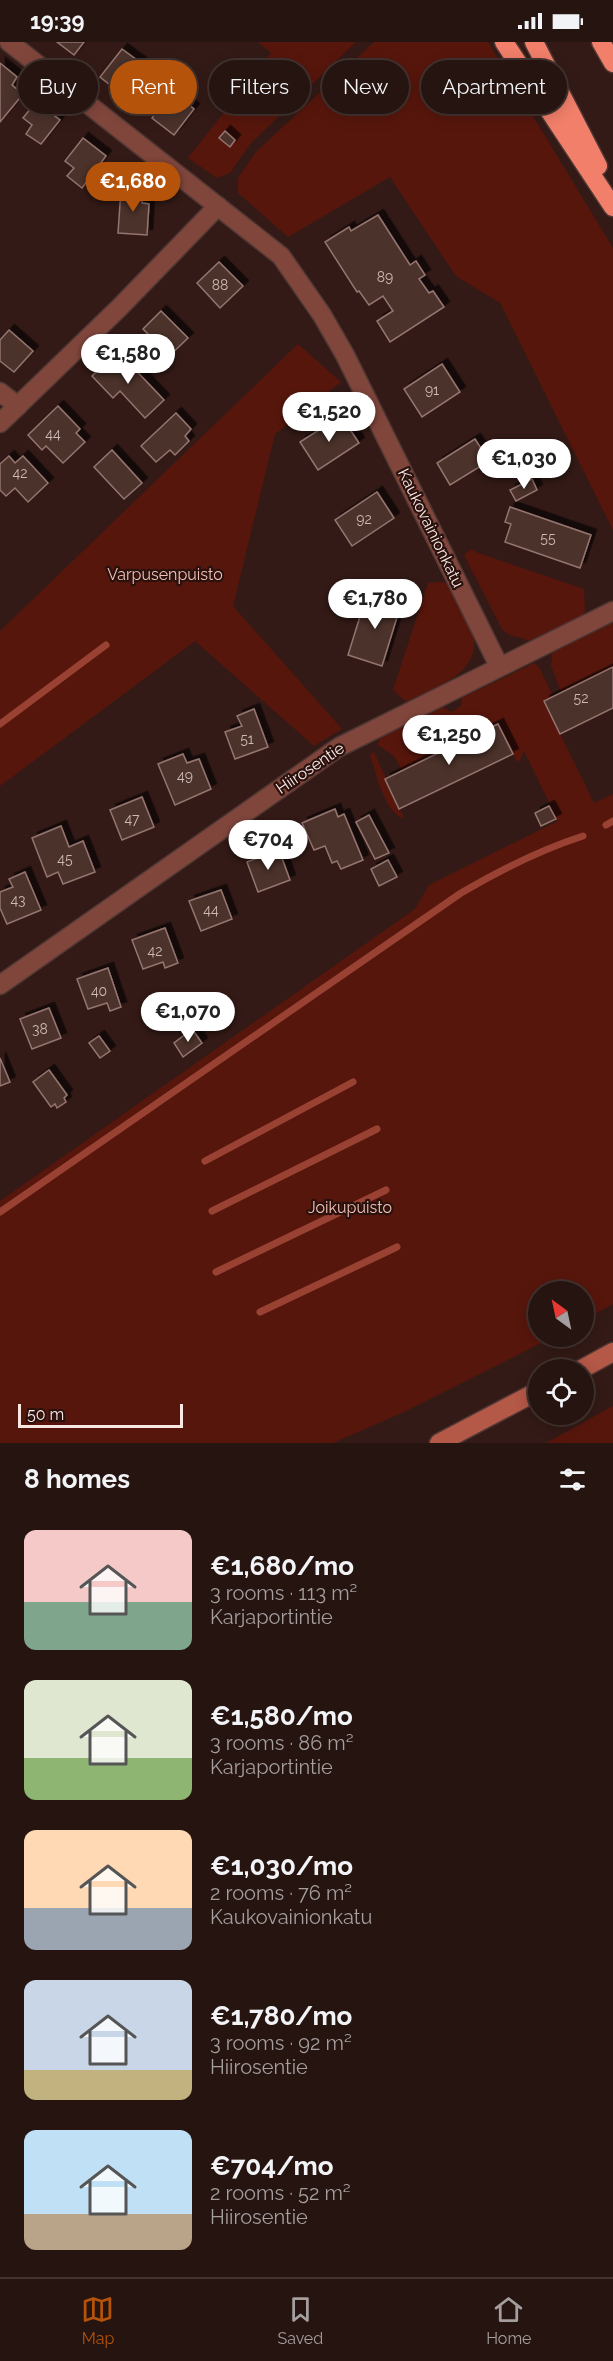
<!DOCTYPE html>
<html lang="en">
<head>
<meta charset="utf-8">
<style>
  :root { --surface:#261410; --page:#2e1d19; --text:#f1f3f6; --muted:#a49e9f; --line:#423330; --accent:#b45309 }
  body { margin:0; font-family:Raleway,sans-serif; background:var(--page); color:var(--text); height:100vh; display:flex; flex-direction:column; font-size:22px; white-space:nowrap }
  * { box-sizing:border-box; margin:0 }
  p { font-size:20px; color:var(--muted) }
  .icon { flex:none; width:33px; height:33px; fill:none; stroke:currentColor; stroke-width:2; stroke-linecap:round; stroke-linejoin:round }
  .map { position:relative; height:1401px; overflow:hidden }
  .details { display:flex; flex-direction:column; background:var(--surface); flex:1 }
  .details>* { flex:none }
  .top-card { position:absolute; left:18px; top:18px; width:578px; height:54px; display:flex; gap:12px }
  .needle { width:39px; rotate:327deg }
  .fabs { position:absolute; left:528px; top:1239px; display:grid; gap:12px }
  .fabs a { display:grid; place-items:center; width:66px; height:66px; border-radius:50%; background:var(--surface); box-shadow:0 3px 15px #0003,0 0 0 2px var(--line); font-size:30px }
  .scale { position:absolute; left:18px; bottom:15px; width:165px; box-sizing:border-box; padding-left:6px; border:3px solid #f9e7e3; border-top:0; font-size:16px; line-height:21px; white-space:nowrap; color:#f9e7e3; -webkit-text-stroke:4px #29110d; paint-order:stroke }
  .price { position:absolute; translate:-50% -51px; padding:0 14px; border-radius:21px; background:#fff; color:#222; font-size:20px; line-height:39px; filter:drop-shadow(0 2px 3px #0008) }
  .price::after { content:''; position:absolute; left:50%; top:36px; width:18px; height:14px; margin-left:-9px; background:inherit; clip-path:polygon(0 0,100% 0,50% 100%) }
  .price.current { background:var(--accent); color:#fff }
  ul { padding:0; list-style:none }
  li { display:flex; align-items:center; gap:18px; height:150px; padding:0 24px }
  li span { display:grid; place-items:center; flex:none; width:168px; height:120px; border-radius:12px; color:#555 }
  li>.icon { margin-inline-start:auto }
  span .icon { width:72px; height:72px; fill:#fffc; stroke-width:1 }
  li b { font-size:26px }
  h2 { display:flex; justify-content:space-between; align-items:center; height:72px; padding:0 24px; font-size:26px }
  .chip { padding:0 21px; border-radius:27px; background:var(--surface); box-shadow:0 3px 15px #0003,0 0 0 2px var(--line); font-size:21px; line-height:54px }
  .chip.current { background:var(--accent); color:#fff }
  .status { display:flex; justify-content:space-between; align-items:center; height:42px; padding:0 30px; background:var(--surface); direction:ltr }
  .status svg { height:16px; fill:currentColor }
  .menu { display:flex; justify-content:space-around; align-items:center; height:84px; border-top:2px solid var(--line); background:var(--surface); font-size:16px; color:var(--muted) }
  .menu a { display:grid; justify-items:center; gap:3px }
  .menu .current { color:var(--accent) }
  .map>svg:first-child { display:block }
  .green { fill:#57160c }
  .lines { fill:none; stroke-linecap:round; stroke-linejoin:round }
  .stream { stroke:#994233; stroke-width:7 }
  .building { fill:#4c312c; stroke:#94756f; stroke-width:1.5; filter:url(#shadow) }
  .minor-casing { stroke:#4f3733; stroke-width:21 }
  .secondary-casing { stroke:#4f3733; stroke-width:21 }
  .motorway-casing { stroke:#4f3733; stroke-width:21 }
  .minor { stroke:#80463c; stroke-width:18 }
  .secondary { stroke:#b45848; stroke-width:18 }
  .motorway { stroke:#f17f6a; stroke-width:18 }
  .labels { text-anchor:middle; dominant-baseline:central; stroke-width:4.5; stroke-linejoin:round; paint-order:stroke }
  .number-label { font-size:14px; fill:#cebab5 }
  .street-label { font-size:16px; fill:#f9e7e3; stroke:#29110d }
  .park-label { font-size:16px; fill:#f3c0b6; stroke:#29110d }
</style>
</head>
<body>
<div class="status"><b>19:39</b><svg viewBox="0 0 49 12"><path d="M0 12V9h3v3zM5 12V6h3v6zM10 12V3h3v9zM15 12V0h3v12zM26 1h20v11H26zM47 4h2v5h-2z"/></svg></div>
<div class="map">
<svg width="613" height="1401" viewBox="0 0 613 1401">
  <defs>
    <filter id="shadow"><feDropShadow dx="5.5" dy="-5.5" stdDeviation="0" flood-color="#0009"/></filter>
  </defs>
  <rect width="100%" height="100%" fill="#331a16"/>
  <!-- green -->
  <g class="green">
    <polygon points="258,0 356,0 250,102 230,131 217,136 188,116 271,11"/>
    <polygon points="374,0 488,0 613,206 613,488 500,261 456,234 390,135 288,195 238,151 238,136 256,110"/>
    <polygon points="298,302 341,340 275,392 233,564 342,687 314,704 195,599 0,744 0,589"/>
    <path d="M471 507 478 511 584 547 585 568 583 573 529 599C520 594 509 596 502 587L464 513Z"/>
    <path d="M442 540 448 542C454 555 473 585 474 597 478 633 432 647 406 660L393 648 428 541Z"/>
    <polygon points="613,581 613,625 561,650 551,624 552,611"/>
    <polygon points="534,621 539,625 553,654 544,659 594,761 613,752 613,1262 584,1278 584,1250 538,1250 538,1294 553,1295 404,1370 333,1401 0,1401 0,1159 415,867 429,843 558,779 524,709 520,718 517,720 498,682 402,728 394,714 378,703 379,697 443,665 451,670 461,664 462,656"/>
    <path d="M374 710 404 776C385 773 376 730 370 713Z"/>
    <polygon points="613,1364 613,1401 546,1401"/>
  </g>
  <g class="lines">
    <!-- stream -->
    <g class="stream">
      <polyline points="0,682 106,603"/>
      <polyline points="606,783 613,779"/>
      <polyline points="205,1119 353,1040"/>
      <polyline points="212,1169 377,1087"/>
      <path d="M0 1170 461 851C500 828 540 808 583 794"/>
      <polyline points="216,1230 386,1148"/>
      <polyline points="260,1270 397,1205"/>
    </g>
  </g>
  <!-- building -->
  <g class="building">
    <polygon points="57,0 84,0 74,13"/>
    <polygon points="122,7 145,24 123,53 100,35"/>
    <polygon points="0,21 17,35 12,43 23,52 0,80"/>
    <polygon points="235,28 248,39 235,54 222,44"/>
    <polygon points="172,50 194,67 174,93 152,76"/>
    <polygon points="36,60 60,78 41,102 26,92 32,83 23,76"/>
    <polygon points="225,89 235,98 230,105 219,96"/>
    <polygon points="83,96 106,114 82,146 67,134 74,126 65,119"/>
    <polygon points="121,147 143,148 142,161 149,162 147,193 118,191"/>
    <polygon points="378,173 410,223 416,219 425,233 419,237 429,251 433,249 444,265 390,300 377,279 393,269 383,254 369,263 359,249 357,250 325,200 349,185 351,189"/>
    <polygon points="219,220 243,244 220,266 197,241"/>
    <polygon points="161,269 188,296 165,318 152,305 157,301 143,287"/>
    <polygon points="9,288 33,309 14,330 0,319 0,298"/>
    <polygon points="113,313 123,323 127,319 164,358 145,376 120,349 113,356 92,334"/>
    <polygon points="442,322 460,350 422,375 404,347"/>
    <polygon points="58,364 80,387 76,391 85,400 63,421 46,404 42,408 28,393"/>
    <polygon points="176,371 191,387 185,394 189,399 175,413 170,408 156,420 141,404"/>
    <polygon points="341,374 359,401 318,428 300,400"/>
    <polygon points="475,397 489,419 450,443 437,421"/>
    <polygon points="112,408 142,441 124,457 94,425"/>
    <polygon points="9,414 15,421 23,414 48,441 28,460 15,446 6,454 0,448 0,422"/>
    <polygon points="532,437 537,448 516,459 510,448"/>
    <polygon points="377,450 394,476 352,504 335,478"/>
    <polygon points="510,465 591,493 580,526 505,500 511,482 505,480"/>
    <polygon points="367,552 401,562 382,624 348,613"/>
    <polygon points="613,625 613,666 560,692 544,659"/>
    <polygon points="254,667 268,705 235,717 225,690 242,684 237,674"/>
    <polygon points="498,682 513,712 399,767 385,737"/>
    <polygon points="183,712 187,721 199,717 211,747 175,763 158,722"/>
    <polygon points="142,755 154,785 122,798 110,768"/>
    <polygon points="549,764 556,777 541,784 535,771"/>
    <polygon points="335,767 338,775 344,772 363,818 341,827 337,819 332,821 325,804 314,808 302,781"/>
    <polygon points="369,773 389,811 375,817 356,780"/>
    <polygon points="61,784 69,805 83,799 95,830 63,842 58,830 47,835 32,796"/>
    <polygon points="279,808 290,838 258,850 247,820"/>
    <polygon points="388,818 397,835 379,844 371,827"/>
    <polygon points="25,830 41,868 7,882 0,866 0,850 13,845 9,837"/>
    <polygon points="221,848 232,877 201,889 189,859"/>
    <polygon points="165,886 178,921 165,926 163,920 143,927 132,898"/>
    <polygon points="108,926 121,965 110,969 107,961 88,967 77,937"/>
    <polygon points="49,966 61,996 32,1007 20,977"/>
    <polygon points="192,987 202,1001 183,1015 174,1001"/>
    <polygon points="99,994 110,1009 100,1016 89,1001"/>
    <polygon points="0,1016 10,1040 0,1044"/>
    <polygon points="49,1028 67,1053 64,1056 66,1060 57,1066 55,1062 51,1065 33,1040"/>
  </g>
  <g class="lines">
    <defs>
      <g id="minor">
        <polyline points="9,0 281,214 322,273 345,313 499,624"/>
        <polyline points="0,350 18,364"/>
        <polyline points="0,381 120,265 218,164"/>
        <polyline points="0,943 339,705 613,569"/>
      </g>
      <g id="secondary">
        <polyline points="580,1328 613,1310"/>
        <polyline points="439,1401 538,1349"/>
      </g>
      <g id="motorway">
        <polyline points="504,0 613,165"/>
        <polyline points="534,0 598,124"/>
        <polyline points="601,0 613,21"/>
      </g>
    </defs>
    <!-- minor casing -->
    <use href="#minor" class="minor-casing"/>
    <!-- secondary casing -->
    <use href="#secondary" class="secondary-casing"/>
    <!-- motorway casing -->
    <use href="#motorway" class="motorway-casing"/>
    <!-- minor -->
    <use href="#minor" class="minor"/>
    <!-- secondary -->
    <use href="#secondary" class="secondary"/>
    <!-- motorway -->
    <use href="#motorway" class="motorway"/>
  </g>
  <g class="labels">
    <!-- number labels -->
    <g class="number-label">
      <text x="385" y="235">89</text>
      <text x="220" y="243">88</text>
      <text x="432" y="348">91</text>
      <text x="53" y="392">44</text>
      <text x="20" y="431">42</text>
      <text x="364" y="477">92</text>
      <text x="548" y="496">55</text>
      <text x="581" y="656">52</text>
      <text x="247" y="697">51</text>
      <text x="185" y="734">49</text>
      <text x="132" y="777">47</text>
      <text x="65" y="817">45</text>
      <text x="18" y="858">43</text>
      <text x="211" y="868">44</text>
      <text x="155" y="909">42</text>
      <text x="99" y="949">40</text>
      <text x="40" y="987">38</text>
    </g>
    <!-- street labels -->
    <g class="street-label">
      <text transform="translate(431 486) rotate(64)">Kaukovainionkatu</text>
      <text transform="translate(310 726) rotate(-34)">Hiirosentie</text>
    </g>
    <!-- park labels -->
    <g class="park-label">
      <text x="165" y="532">Varpusenpuisto</text>
      <text x="350" y="1165">Joikupuisto</text>
    </g>
  </g>
</svg>
<div class="fabs">
<a><svg class="needle" viewBox="-14 -14 28 28"><path d="M0-13l5 13h-10z" fill="#e53935"/><path d="M0 13l5-13h-10z" fill="#a49e9f"/></svg></a>
<a><svg class="icon" aria-label="locate" viewBox="0 0 24 24"><circle cx="12" cy="12" r="6"/><path d="M12 2v4M12 18v4M2 12h4M18 12h4"/></svg></a>
</div>
<div class="scale">50 m</div>
<b class="price current" style="left:133px;top:171px">€1,680</b>
<b class="price" style="left:128px;top:343px">€1,580</b>
<b class="price" style="left:329px;top:401px">€1,520</b>
<b class="price" style="left:524px;top:448px">€1,030</b>
<b class="price" style="left:375px;top:588px">€1,780</b>
<b class="price" style="left:449px;top:724px">€1,250</b>
<b class="price" style="left:268px;top:829px">€704</b>
<b class="price" style="left:188px;top:1001px">€1,070</b>
<div class="top-card">
<a class="chip">Buy</a>
<a class="chip current">Rent</a>
<a class="chip">Filters</a>
<a class="chip">New</a>
<a class="chip">Apartment</a>
</div>
</div>
<section class="details">
<h2>8 homes<svg class="icon" aria-label="filters" viewBox="0 0 24 24"><path d="M4 7h16M4 17h16"/><circle cx="9" cy="7" r="2"/><circle cx="15" cy="17" r="2"/></svg></h2>
<ul>
<li><span style="background:linear-gradient(#f6c9c9 60%,#7fa58c 0)"><svg class="icon" aria-label="home" viewBox="0 0 24 24"><path d="M3 11l9-7 9 7M6 9v11h12V9"/></svg></span><div><b>€1,680/mo</b><p>3 rooms · 113 m²</p><p>Karjaportintie</p></div></li>
<li><span style="background:linear-gradient(#dfe7d0 65%,#8fb573 0)"><svg class="icon" aria-label="home" viewBox="0 0 24 24"><path d="M3 11l9-7 9 7M6 9v11h12V9"/></svg></span><div><b>€1,580/mo</b><p>3 rooms · 86 m²</p><p>Karjaportintie</p></div></li>
<li><span style="background:linear-gradient(#ffd9b3 65%,#9aa5b1 0)"><svg class="icon" aria-label="home" viewBox="0 0 24 24"><path d="M3 11l9-7 9 7M6 9v11h12V9"/></svg></span><div><b>€1,030/mo</b><p>2 rooms · 76 m²</p><p>Kaukovainionkatu</p></div></li>
<li><span style="background:linear-gradient(#c9d6e8 75%,#c2b280 0)"><svg class="icon" aria-label="home" viewBox="0 0 24 24"><path d="M3 11l9-7 9 7M6 9v11h12V9"/></svg></span><div><b>€1,780/mo</b><p>3 rooms · 92 m²</p><p>Hiirosentie</p></div></li>
<li><span style="background:linear-gradient(#bfe0f5 70%,#b9a48a 0)"><svg class="icon" aria-label="home" viewBox="0 0 24 24"><path d="M3 11l9-7 9 7M6 9v11h12V9"/></svg></span><div><b>€704/mo</b><p>2 rooms · 52 m²</p><p>Hiirosentie</p></div></li>
</ul>
</section>
<nav class="menu">
<a class="current"><svg class="icon" aria-label="map" viewBox="0 0 24 24"><path d="M3 6l6-2 6 2 6-2v14l-6 2-6-2-6 2zM9 4v14M15 6v14"/></svg>Map</a>
<a><svg class="icon" aria-label="saved" viewBox="0 0 24 24"><path d="M7 4h10v16l-5-4-5 4z"/></svg>Saved</a>
<a><svg class="icon" aria-label="home" viewBox="0 0 24 24"><path d="M3 11l9-7 9 7M6 9v11h12V9"/></svg>Home</a>
</nav>
</body>
</html>
